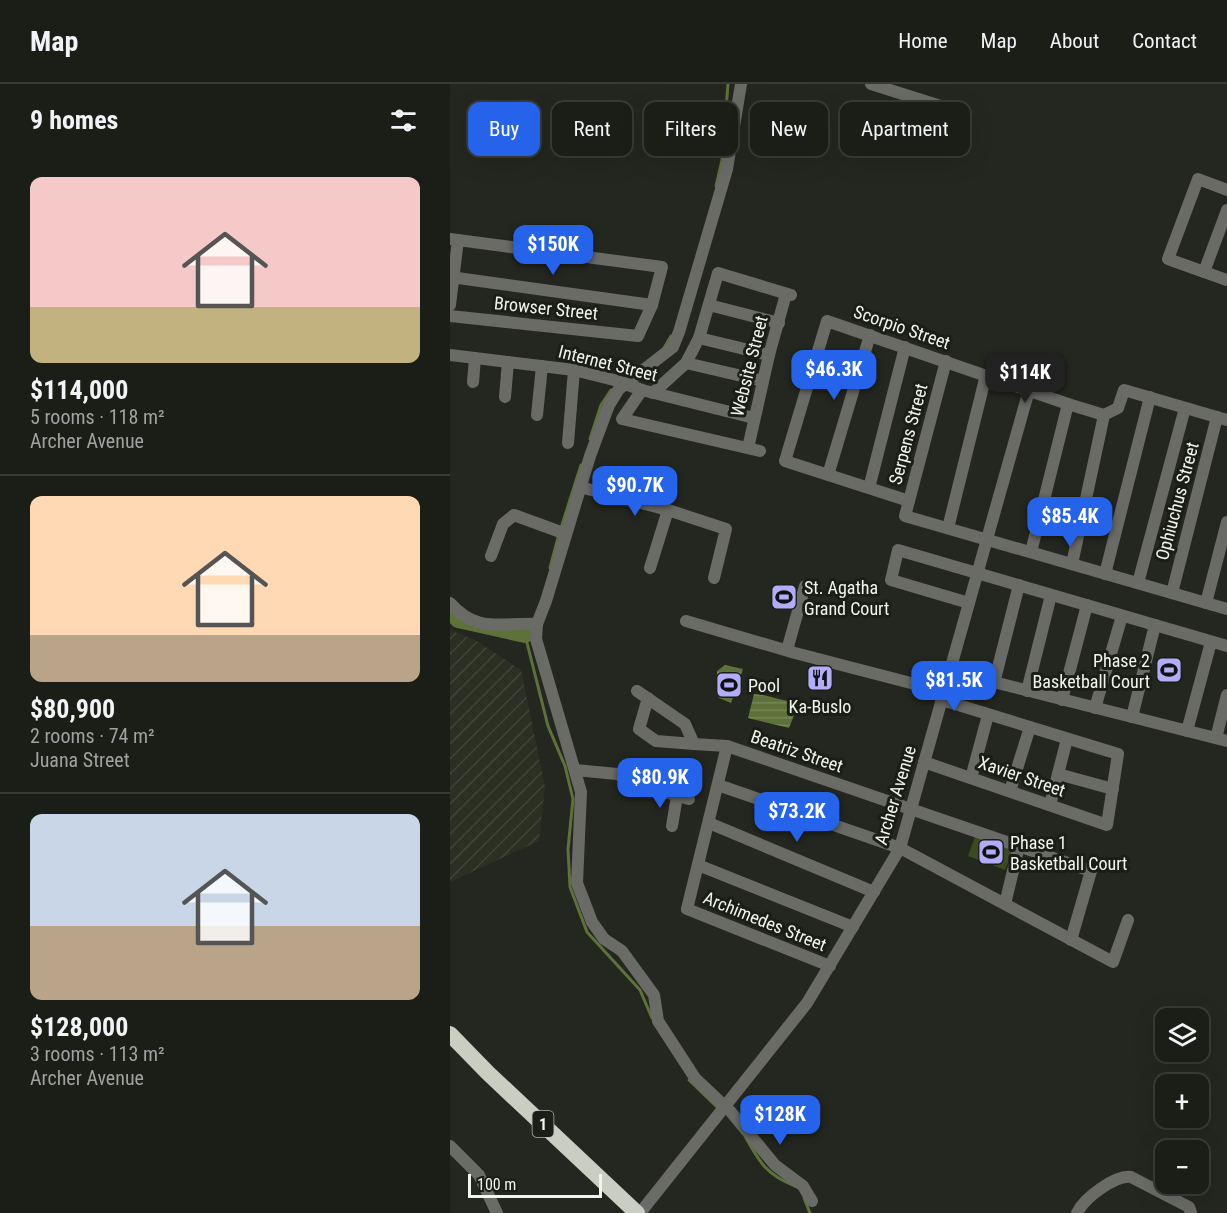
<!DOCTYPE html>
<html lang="en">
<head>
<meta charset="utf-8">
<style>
  :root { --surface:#1b1d17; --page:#242620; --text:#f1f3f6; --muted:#a0a2a1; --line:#393b36; --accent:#2563eb }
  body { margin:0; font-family:"Roboto Condensed",sans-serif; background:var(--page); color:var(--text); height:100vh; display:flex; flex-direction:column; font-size:22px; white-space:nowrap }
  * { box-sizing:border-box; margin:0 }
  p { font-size:20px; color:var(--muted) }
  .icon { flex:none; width:33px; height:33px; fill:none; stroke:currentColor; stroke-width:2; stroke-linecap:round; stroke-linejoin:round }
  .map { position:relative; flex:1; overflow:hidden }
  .drawer { display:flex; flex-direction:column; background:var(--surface); width:450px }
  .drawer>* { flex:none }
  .guide { position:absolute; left:18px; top:18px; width:570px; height:54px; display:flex; gap:12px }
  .tools { position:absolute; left:705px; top:924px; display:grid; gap:12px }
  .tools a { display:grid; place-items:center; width:54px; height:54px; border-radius:12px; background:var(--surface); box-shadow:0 6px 24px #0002,0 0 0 2px var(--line); font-size:30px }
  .scale { position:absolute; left:18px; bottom:15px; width:134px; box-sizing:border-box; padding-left:6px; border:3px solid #f2f4ef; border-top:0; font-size:16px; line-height:21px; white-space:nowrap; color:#f2f4ef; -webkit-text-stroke:4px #1b1e16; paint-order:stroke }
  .price { position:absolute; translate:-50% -51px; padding:0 14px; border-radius:12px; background:var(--accent); color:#fff; font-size:20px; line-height:39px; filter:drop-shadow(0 2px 3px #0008) }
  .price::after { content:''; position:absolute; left:50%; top:36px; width:18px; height:14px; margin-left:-9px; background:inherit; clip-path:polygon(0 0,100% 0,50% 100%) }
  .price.current { background:#222; color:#fff }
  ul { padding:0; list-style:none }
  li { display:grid; align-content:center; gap:12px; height:318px; padding:0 30px }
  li+li { border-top:2px solid var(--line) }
  li span { display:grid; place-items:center; height:186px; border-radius:12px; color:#555 }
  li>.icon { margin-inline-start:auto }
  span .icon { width:108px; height:108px; fill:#fffc; stroke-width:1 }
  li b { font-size:26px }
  h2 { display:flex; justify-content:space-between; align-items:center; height:72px; padding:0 30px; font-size:26px }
  .chip { padding:0 21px; border-radius:12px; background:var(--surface); box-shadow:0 6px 24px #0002,0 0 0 2px var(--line); font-size:21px; line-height:54px }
  .chip.current { background:var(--accent); color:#fff }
  header { display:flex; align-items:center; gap:36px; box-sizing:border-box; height:84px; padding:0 30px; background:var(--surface); border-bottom:2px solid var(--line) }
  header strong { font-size:28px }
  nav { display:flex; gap:33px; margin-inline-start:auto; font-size:21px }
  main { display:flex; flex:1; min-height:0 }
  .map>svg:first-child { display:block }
  .industrial { fill:url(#industrial-furrows) }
  .pitch { fill:#3c4a20 }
  .water { fill:url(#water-rules) }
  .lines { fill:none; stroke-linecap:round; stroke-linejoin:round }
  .stream { stroke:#5e713b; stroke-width:3 }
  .river { stroke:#5e713b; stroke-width:16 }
  .minor { stroke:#6a6b67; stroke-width:12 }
  .highway { stroke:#c9cdc2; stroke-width:16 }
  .labels { text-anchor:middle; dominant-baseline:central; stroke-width:6; stroke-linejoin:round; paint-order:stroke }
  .shield { fill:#1b1e16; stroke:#b2b4ae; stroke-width:1.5 }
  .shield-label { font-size:16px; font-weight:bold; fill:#f2f4ef }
  .street-label { font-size:18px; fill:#f2f4ef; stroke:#1b1e16 }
  .poi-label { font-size:18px; fill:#f2f4ef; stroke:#1b1e16; text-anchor:start }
</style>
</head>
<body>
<header>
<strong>Map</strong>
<nav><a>Home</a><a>Map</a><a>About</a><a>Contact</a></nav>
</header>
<main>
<section class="drawer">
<h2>9 homes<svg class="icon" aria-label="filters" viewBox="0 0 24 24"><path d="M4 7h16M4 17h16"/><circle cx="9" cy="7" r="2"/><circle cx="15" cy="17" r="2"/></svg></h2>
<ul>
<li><span style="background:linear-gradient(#f6c9c9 70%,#c2b280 0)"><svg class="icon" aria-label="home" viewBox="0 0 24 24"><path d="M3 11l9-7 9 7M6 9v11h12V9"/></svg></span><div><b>$114,000</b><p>5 rooms · 118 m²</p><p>Archer Avenue</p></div></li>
<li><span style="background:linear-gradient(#ffd9b3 75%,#b9a48a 0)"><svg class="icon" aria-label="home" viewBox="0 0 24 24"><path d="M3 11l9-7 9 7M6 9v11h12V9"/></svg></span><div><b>$80,900</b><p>2 rooms · 74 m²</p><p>Juana Street</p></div></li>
<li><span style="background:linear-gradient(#c9d6e8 60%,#b9a48a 0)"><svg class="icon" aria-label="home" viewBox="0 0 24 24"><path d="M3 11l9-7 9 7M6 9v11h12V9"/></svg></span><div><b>$128,000</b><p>3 rooms · 113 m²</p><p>Archer Avenue</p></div></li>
</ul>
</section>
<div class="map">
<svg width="777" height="1129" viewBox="0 0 777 1129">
  <defs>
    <pattern id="industrial-furrows" width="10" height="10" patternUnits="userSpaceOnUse" patternTransform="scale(1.5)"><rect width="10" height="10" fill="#2b3022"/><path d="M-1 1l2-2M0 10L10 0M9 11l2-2" fill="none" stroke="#404438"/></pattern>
    <pattern id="water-rules" width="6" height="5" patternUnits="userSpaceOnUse" patternTransform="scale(1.5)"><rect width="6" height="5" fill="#5e713b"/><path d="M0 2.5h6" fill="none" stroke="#768658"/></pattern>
  </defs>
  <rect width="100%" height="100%" fill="#24271f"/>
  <!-- industrial -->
  <polygon class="industrial" points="0,546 25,556 71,586 95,703 89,757 0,798"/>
  <!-- pitch -->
  <polygon class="pitch" points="526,750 563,765 555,786 518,772"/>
  <!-- water -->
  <g class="water">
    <polygon points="275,581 293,585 281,619 269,614 266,607 272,599 267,591 267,587"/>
    <path d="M304 610C319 611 331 617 346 618L348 621 339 644 298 634Z"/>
  </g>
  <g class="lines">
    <!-- stream -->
    <g class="stream">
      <polyline points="266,102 272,76 278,0"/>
      <polyline points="214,264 221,252"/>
      <polyline points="176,290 190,282"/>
      <polyline points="140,355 151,321 161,306"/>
      <polyline points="111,444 131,381"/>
      <polyline points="100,484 109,450"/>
      <polyline points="78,545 75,551 98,642 115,682 123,715 118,765 120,803 137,848 190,906 202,934"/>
      <polyline points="239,996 268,1024"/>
      <path d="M296 1054C310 1079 317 1091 345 1102"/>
      <polyline points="354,1114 360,1129"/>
    </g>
    <!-- river -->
    <polyline class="river" points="0,527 8,536 75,551"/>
    <!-- minor -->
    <g class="minor">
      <polyline points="291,0 277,85 229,248 223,263 169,305 159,321 140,372 96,517 87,540 86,555 131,708 127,799 142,838 154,855 172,867 204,911 208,937 245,994 281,1028 325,1081 353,1102 362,1117"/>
      <polyline points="421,0 516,30"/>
      <polyline points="777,106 748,95 718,175 777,196"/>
      <polyline points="0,155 212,183 202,221 188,252 0,232"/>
      <polyline points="754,188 777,126"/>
      <polyline points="0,193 202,221"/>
      <polyline points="0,221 8,156"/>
      <polyline points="259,221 329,239"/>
      <polyline points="249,254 319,271"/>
      <polyline points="0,271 124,286 164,296 192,306 304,334"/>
      <polyline points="496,277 455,432 777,525"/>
      <polyline points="236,279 313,297"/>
      <polyline points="23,298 25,274"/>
      <polyline points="192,306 172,335 310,367"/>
      <polyline points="203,309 236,279 249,254 268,189 341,211"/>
      <polyline points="55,313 58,278"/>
      <polyline points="87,331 92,282"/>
      <polyline points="118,359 124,286"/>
      <polyline points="298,364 319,271 336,210"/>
      <polyline points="378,391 420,251"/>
      <polyline points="130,403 218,426 200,484"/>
      <polyline points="419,404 455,263"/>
      <polyline points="459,417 335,377 377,237 618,320 654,331 668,324 674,306 777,336"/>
      <polyline points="218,426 276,445 264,494"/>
      <polyline points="498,444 536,291"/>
      <polyline points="581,468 618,320"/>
      <polyline points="41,472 53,440 64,431 116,450"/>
      <polyline points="622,480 654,331"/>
      <polyline points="655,490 700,313"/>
      <polyline points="688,499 735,324"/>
      <polyline points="722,509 767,333"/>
      <path d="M0 519C28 550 50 538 87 540"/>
      <polyline points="519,519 441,496 448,466 777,562"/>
      <polyline points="756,519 777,438"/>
      <polyline points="236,537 345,569 484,605 492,616 668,670 657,741 474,678"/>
      <polyline points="337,566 355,502"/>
      <polyline points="500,587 777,657"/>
      <polyline points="544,599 569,501"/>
      <polyline points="187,607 235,640 244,660 206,657 189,645 198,614"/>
      <polyline points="577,607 601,511"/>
      <polyline points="612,616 637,521"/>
      <polyline points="645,624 672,532"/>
      <polyline points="682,633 705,541"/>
      <polyline points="737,647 761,558"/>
      <polyline points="766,654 777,611"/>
      <polyline points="244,660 277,662 641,787 621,856"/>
      <polyline points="277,662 237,825 380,882"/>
      <polyline points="125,686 167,690 192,701 239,715"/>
      <polyline points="608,690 663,705"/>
      <polyline points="521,694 538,631"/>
      <polyline points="268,701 450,764 663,878 678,836"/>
      <polyline points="560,707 580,643"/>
      <polyline points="600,721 617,655"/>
      <polyline points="259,739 424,808"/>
      <polyline points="222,742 227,712"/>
      <polyline points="248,781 403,843"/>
      <polyline points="555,820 569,762"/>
      <polyline points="0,1062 29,1091 47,1129"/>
      <polyline points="190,1129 357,919 450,764 579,306"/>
      <path d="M627 1129C634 1114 665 1091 681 1093L739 1123 741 1129"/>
    </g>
    <!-- highway -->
    <polyline class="highway" points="0,950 38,989 187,1129"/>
  </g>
  <!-- icons -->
  <defs>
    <symbol id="stadium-square" viewBox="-11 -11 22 22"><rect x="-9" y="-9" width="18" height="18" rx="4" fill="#b3acf9" stroke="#1b1e16"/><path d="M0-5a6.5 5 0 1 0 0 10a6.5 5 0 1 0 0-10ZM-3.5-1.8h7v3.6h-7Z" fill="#111"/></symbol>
    <symbol id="restaurant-square" viewBox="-11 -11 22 22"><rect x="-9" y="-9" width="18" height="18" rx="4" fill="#b3acf9" stroke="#1b1e16"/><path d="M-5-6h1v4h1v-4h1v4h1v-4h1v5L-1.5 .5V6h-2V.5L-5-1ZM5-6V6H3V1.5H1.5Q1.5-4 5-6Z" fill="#111"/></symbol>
  </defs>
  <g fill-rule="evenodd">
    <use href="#stadium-square" x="319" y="498" width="30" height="30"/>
    <use href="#stadium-square" x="704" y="571" width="30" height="30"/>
    <use href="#restaurant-square" x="355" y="579" width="30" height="30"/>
    <use href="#stadium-square" x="264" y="586" width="30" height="30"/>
    <use href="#stadium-square" x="526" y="753" width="30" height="30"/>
  </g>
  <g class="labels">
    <!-- shield labels -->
    <rect class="shield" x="82.5" y="1027" width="21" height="26" rx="4.5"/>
    <g class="shield-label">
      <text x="93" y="1040">1</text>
    </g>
    <!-- street labels -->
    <g class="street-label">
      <text transform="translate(96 224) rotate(6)">Browser Street</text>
      <text transform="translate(452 243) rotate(19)">Scorpio Street</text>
      <text transform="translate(158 279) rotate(14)">Internet Street</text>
      <text transform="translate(299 282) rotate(-76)">Website Street</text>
      <text transform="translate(458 350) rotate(-75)">Serpens Street</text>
      <text transform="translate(727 417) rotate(-75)">Ophiuchus Street</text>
      <text transform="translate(347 667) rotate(19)">Beatriz Street</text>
      <text transform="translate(572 692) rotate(19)">Xavier Street</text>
      <text transform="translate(445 711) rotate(-73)">Archer Avenue</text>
      <text transform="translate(315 837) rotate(22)">Archimedes Street</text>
    </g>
    <!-- poi labels -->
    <g class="poi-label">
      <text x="354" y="503">St. Agatha<tspan x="354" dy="21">Grand Court</tspan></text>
      <text x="700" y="576" text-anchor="end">Phase 2<tspan x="700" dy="21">Basketball Court</tspan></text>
      <text x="298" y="601">Pool</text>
      <text x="370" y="622" text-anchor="middle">Ka-Buslo</text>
      <text x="560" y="758">Phase 1<tspan x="560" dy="21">Basketball Court</tspan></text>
    </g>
  </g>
</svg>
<div class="tools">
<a><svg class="icon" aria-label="layers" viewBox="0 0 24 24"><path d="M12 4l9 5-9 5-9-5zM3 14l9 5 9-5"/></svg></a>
<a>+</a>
<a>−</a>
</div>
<div class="scale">100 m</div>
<b class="price" style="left:103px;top:192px">$150K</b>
<b class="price" style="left:384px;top:317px">$46.3K</b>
<b class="price current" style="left:575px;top:320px">$114K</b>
<b class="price" style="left:185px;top:433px">$90.7K</b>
<b class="price" style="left:620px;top:464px">$85.4K</b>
<b class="price" style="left:504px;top:628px">$81.5K</b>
<b class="price" style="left:210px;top:725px">$80.9K</b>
<b class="price" style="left:347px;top:759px">$73.2K</b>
<b class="price" style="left:330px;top:1062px">$128K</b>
<div class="guide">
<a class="chip current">Buy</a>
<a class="chip">Rent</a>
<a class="chip">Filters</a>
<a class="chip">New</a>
<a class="chip">Apartment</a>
</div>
</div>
</main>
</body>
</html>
